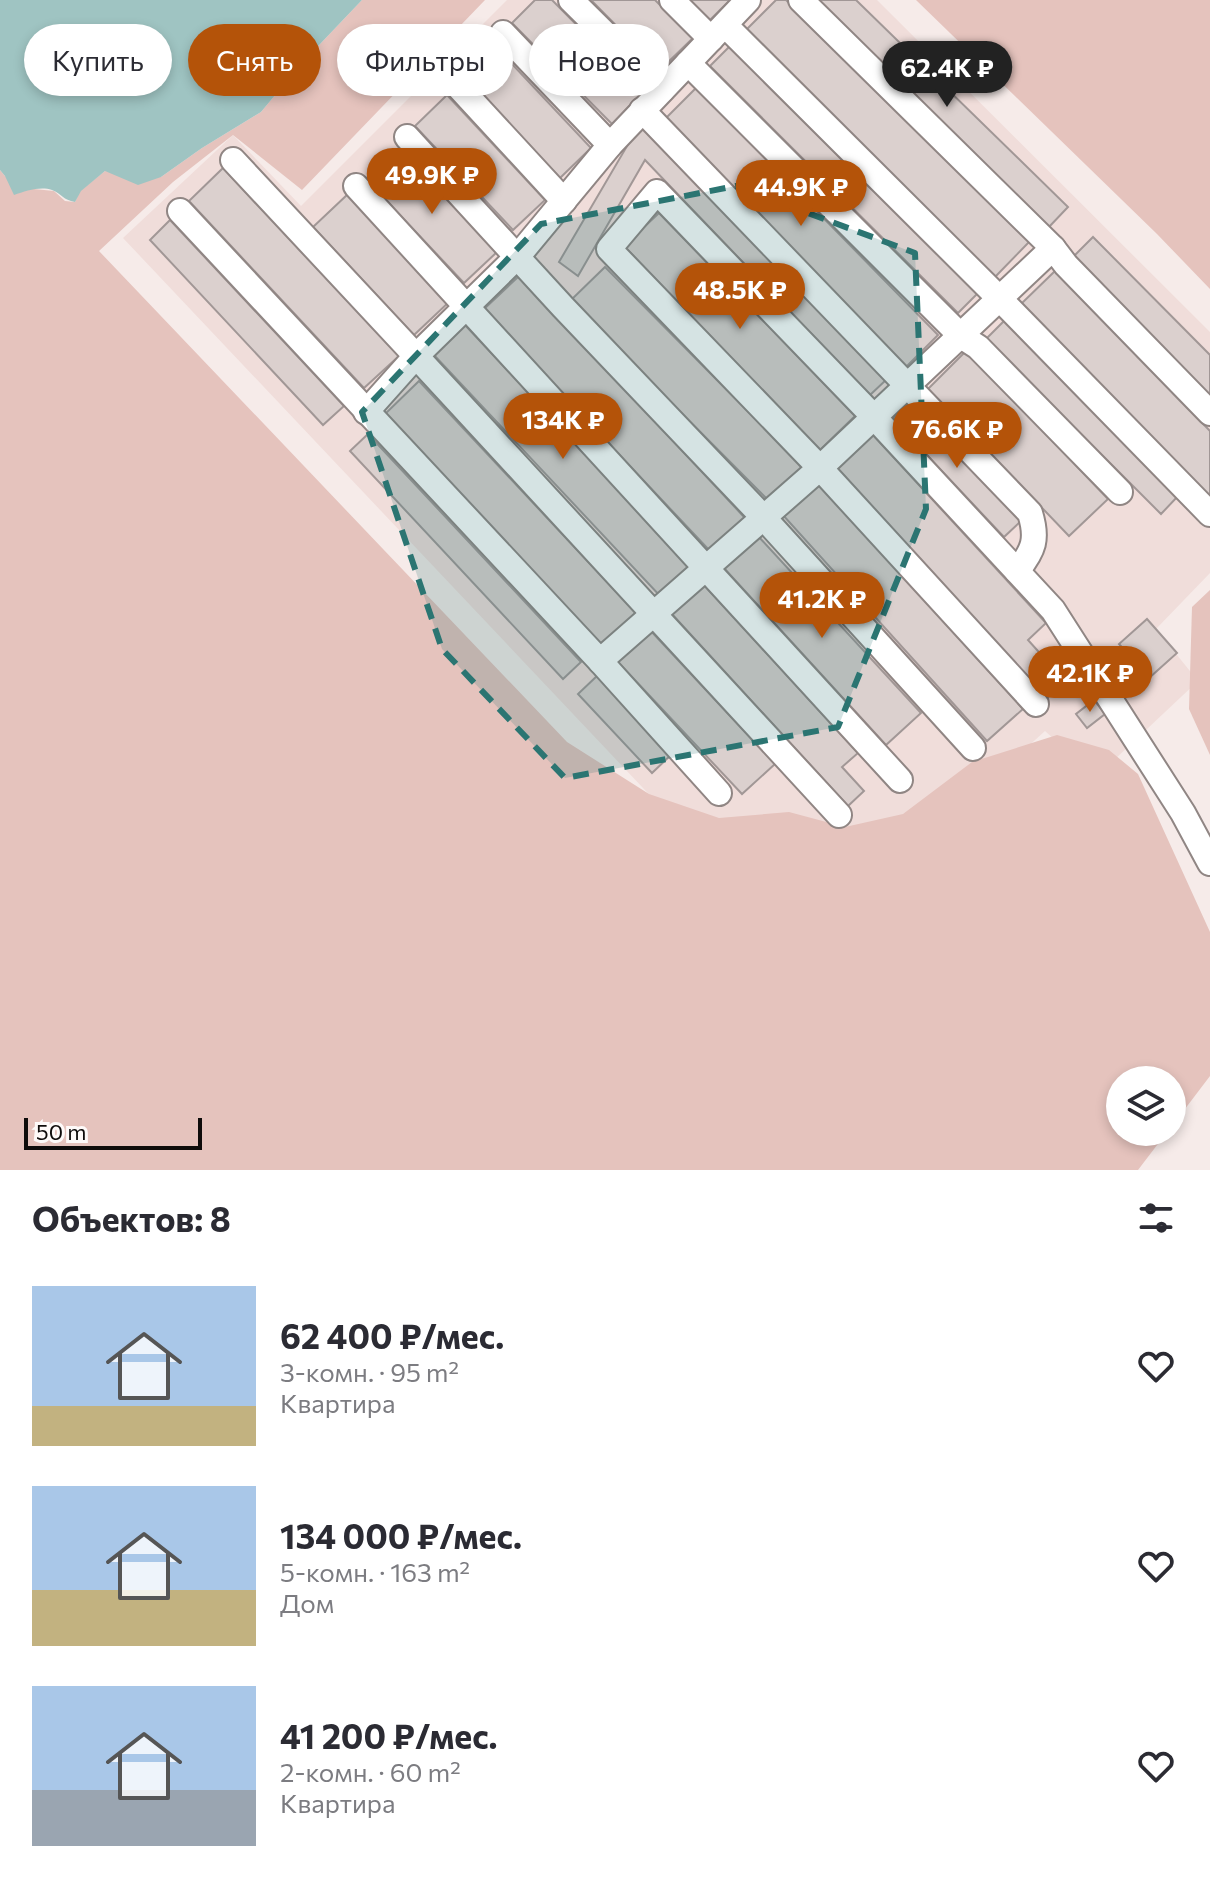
<!DOCTYPE html>
<html lang="ru">
<head>
<meta charset="utf-8">
<style>
  :root { --surface:#fff; --page:#f2f2f3; --text:#2b2b33; --muted:#7c7c81; --accent:#b45309 }
  body { margin:0; font-family:Commissioner,sans-serif; background:var(--page); color:var(--text); height:100vh; display:flex; flex-direction:column; font-size:30px; white-space:nowrap }
  * { box-sizing:border-box; margin:0 }
  p { font-size:26px; color:var(--muted) }
  .icon { flex:none; width:44px; height:44px; fill:none; stroke:currentColor; stroke-width:2; stroke-linecap:round; stroke-linejoin:round }
  .map { position:relative; height:1170px; overflow:hidden }
  .sheet { display:flex; flex-direction:column; background:var(--surface); flex:1 }
  .sheet>* { flex:none }
  .top-card { position:absolute; left:24px; top:24px; width:800px; height:72px; display:flex; gap:16px }
  .controls { position:absolute; left:1106px; top:1066px; display:grid; gap:16px }
  .controls a { display:grid; place-items:center; width:80px; height:80px; border-radius:50%; background:var(--surface); box-shadow:0 4px 12px #0003; font-size:40px }
  .scale { position:absolute; left:24px; bottom:20px; width:178px; box-sizing:border-box; padding-left:8px; border:4px solid #0f0c0b; border-top:0; font-size:22px; line-height:28px; white-space:nowrap; color:#0f0c0b; -webkit-text-stroke:6px #fefaf9; paint-order:stroke }
  .price { position:absolute; translate:-50% -68px; padding:0 18px; border-radius:28px; background:var(--accent); color:#fff; font-size:26px; line-height:52px; filter:drop-shadow(0 2px 4px #0008) }
  .price::after { content:''; position:absolute; left:50%; top:48px; width:24px; height:18px; margin-left:-12px; background:inherit; clip-path:polygon(0 0,100% 0,50% 100%) }
  .price.active { background:#222; color:#fff }
  ul { padding:0; list-style:none }
  li { display:flex; align-items:center; gap:24px; height:200px; padding:0 32px }
  li span { display:grid; place-items:center; flex:none; width:224px; height:160px; border-radius:0px; color:#555 }
  li>.icon { margin-inline-start:auto }
  span .icon { width:96px; height:96px; fill:#fffc; stroke-width:1 }
  li b { font-size:34px }
  h2 { display:flex; justify-content:space-between; align-items:center; height:96px; padding:0 32px; font-size:34px }
  .chip { padding:0 28px; border-radius:36px; background:var(--surface); box-shadow:0 4px 12px #0003; font-size:28px; line-height:72px }
  .chip.active { background:var(--accent); color:#fff }
  .map>svg:first-child { display:block }
  .built { fill:#f0ddda }
  .green { fill:#e5c3bd }
  .water { fill:#9fc4c2 }
  .building { fill:#dbd0ce; stroke:#a19796; stroke-width:2 }
  .lines { fill:none; stroke-linecap:round; stroke-linejoin:round }
  .minor-casing { stroke:#908684; stroke-width:28 }
  .minor { stroke:#fff; stroke-width:24 }
  .marked { fill:#2b7572; fill-opacity:0.2; stroke:#2b7572; stroke-width:6; stroke-dasharray:16 10; stroke-linejoin:round }
</style>
</head>
<body>
<div class="map">
<svg width="1210" height="1170" viewBox="0 0 1210 1170">
  <rect width="100%" height="100%" fill="#f6ebe9"/>
  <!-- built -->
  <polygon class="built" points="507,0 877,0 1210,332 1210,573 1156,629 1198,681 1096,777 1045,731 799,953 123,238 233,135 301,206"/>
  <!-- green -->
  <g class="green">
    <polygon points="362,0 485,0 302,190 233,135 173,182 99,251 567,742 649,794 719,818 789,812 845,827 903,814 972,762 1057,735 1109,750 1138,774 1210,932 1210,1076 1172,1126 1172,1080 1120,1080 1120,1132 1167,1132 1138,1170 0,1170 0,170 5,176 34,189 54,191 65,201 75,202 80,191 105,171 161,177 202,148 261,112 302,63"/>
    <polygon points="916,0 1210,0 1210,289 1157,234"/>
    <polygon points="1210,590 1210,755 1189,709 1192,607"/>
  </g>
  <!-- water -->
  <path class="water" d="M0 0H362L302 63 261 112 202 148 161 177 138 185 105 171 81 191 75 202C63 200 62 194 52 190 40 186 26 191 14 195L5 176 0 170Z"/>
  <!-- building -->
  <g class="building">
    <polygon points="535,0 552,0 643,92 612,124 512,23"/>
    <polygon points="591,0 655,0 693,38 660,70"/>
    <polygon points="690,0 730,0 710,20"/>
    <polygon points="776,0 786,0 1030,241 995,277 745,31"/>
    <polygon points="816,0 856,0 1068,207 1048,228"/>
    <polygon points="496,47 591,148 560,178 465,76"/>
    <polygon points="729,47 977,294 958,313 710,66"/>
    <polygon points="696,88 938,335 906,367 664,120"/>
    <polygon points="447,95 545,200 513,230 415,126"/>
    <polygon points="637,129 650,131 887,379 870,395 645,160 578,276 559,262"/>
    <polygon points="399,148 497,252 464,283 366,179"/>
    <polygon points="223,168 399,356 364,388 189,201"/>
    <polygon points="348,194 449,302 414,335 313,227"/>
    <polygon points="659,213 855,416 820,450 624,246"/>
    <polygon points="170,220 344,406 323,425 150,240"/>
    <polygon points="1093,237 1210,355 1210,396 1073,257"/>
    <polygon points="605,267 803,467 769,501 570,301"/>
    <polygon points="1055,271 1210,431 1210,498 1021,304"/>
    <polygon points="519,276 745,518 710,551 483,310"/>
    <polygon points="1004,321 1179,495 1161,514 986,339"/>
    <polygon points="465,325 693,568 662,598 433,354"/>
    <polygon points="966,351 1108,499 1069,536 928,389"/>
    <polygon points="419,381 637,614 602,647 384,415"/>
    <polygon points="910,403 1021,521 1004,537 893,419"/>
    <polygon points="368,434 581,662 563,679 350,451"/>
    <polygon points="873,435 1046,623 1028,640 1065,681 1047,698 837,468"/>
    <polygon points="817,482 1023,709 987,741 782,514"/>
    <polygon points="758,536 921,713 886,745 723,567"/>
    <polygon points="703,584 858,753 842,767 864,791 848,806 671,613"/>
    <polygon points="1147,619 1177,653 1149,678 1119,644"/>
    <polygon points="650,630 775,764 742,794 617,661"/>
    <polygon points="598,675 672,754 652,773 578,694"/>
    <polygon points="1094,700 1105,714 1087,728 1076,714"/>
  </g>
  <g class="lines">
    <defs>
      <g id="minor">
        <polyline points="571,0 662,90"/>
        <polyline points="672,0 711,39"/>
        <polyline points="801,0 1053,248 1066,265 1210,413"/>
        <polyline points="725,25 1000,299 1210,514"/>
        <polyline points="503,33 610,145"/>
        <polyline points="688,63 961,336 978,347 1120,492"/>
        <polyline points="457,85 564,201"/>
        <path d="M642 110 1030 513C1038 539 1034 550 1017 571"/>
        <polyline points="407,137 563,307 764,518 973,748"/>
        <polyline points="233,160 416,356 839,815"/>
        <polyline points="356,186 900,780"/>
        <polyline points="180,211 600,661 719,793"/>
        <polyline points="366,412 416,356 518,256 610,145 748,0"/>
        <polyline points="600,661 820,468 1053,248"/>
        <polyline points="1036,704 820,468 609,249 657,192 874,417 1053,610 1183,813 1210,863"/>
      </g>
    </defs>
    <!-- minor casing -->
    <use href="#minor" class="minor-casing"/>
    <!-- minor -->
    <use href="#minor" class="minor"/>
  </g>
  <!-- marked area -->
  <path class="marked" d="M736 186 915 253 926 509 838 727 565 778 442 649 362 412 541 224Z"/>
</svg>
<div class="controls">
<a><svg class="icon" aria-label="layers" viewBox="0 0 24 24"><path d="M12 4l9 5-9 5-9-5zM3 14l9 5 9-5"/></svg></a>
</div>
<div class="scale">50 m</div>
<b class="price active" style="left:947px;top:109px">62.4K ₽</b>
<b class="price" style="left:432px;top:216px">49.9K ₽</b>
<b class="price" style="left:801px;top:228px">44.9K ₽</b>
<b class="price" style="left:740px;top:331px">48.5K ₽</b>
<b class="price" style="left:563px;top:461px">134K ₽</b>
<b class="price" style="left:957px;top:470px">76.6K ₽</b>
<b class="price" style="left:822px;top:640px">41.2K ₽</b>
<b class="price" style="left:1090px;top:714px">42.1K ₽</b>
<div class="top-card">
<a class="chip">Купить</a>
<a class="chip active">Снять</a>
<a class="chip">Фильтры</a>
<a class="chip">Новое</a>
</div>
</div>
<section class="sheet">
<h2>Объектов: 8<svg class="icon" aria-label="filters" viewBox="0 0 24 24"><path d="M4 7h16M4 17h16"/><circle cx="9" cy="7" r="2"/><circle cx="15" cy="17" r="2"/></svg></h2>
<ul>
<li><span style="background:linear-gradient(#a9c7e8 75%,#c2b280 0)"><svg class="icon" aria-label="home" viewBox="0 0 24 24"><path d="M3 11l9-7 9 7M6 9v11h12V9"/></svg></span><div><b>62 400 ₽/мес.</b><p>3-комн. · 95 m²</p><p>Квартира</p></div><svg class="icon" aria-label="heart" viewBox="0 0 24 24"><path d="M12 20l-8-8c-3-5 5-10 8-4 3-6 11-1 8 4z"/></svg></li>
<li><span style="background:linear-gradient(#a9c7e8 65%,#c2b280 0)"><svg class="icon" aria-label="home" viewBox="0 0 24 24"><path d="M3 11l9-7 9 7M6 9v11h12V9"/></svg></span><div><b>134 000 ₽/мес.</b><p>5-комн. · 163 m²</p><p>Дом</p></div><svg class="icon" aria-label="heart" viewBox="0 0 24 24"><path d="M12 20l-8-8c-3-5 5-10 8-4 3-6 11-1 8 4z"/></svg></li>
<li><span style="background:linear-gradient(#a9c7e8 65%,#9aa5b1 0)"><svg class="icon" aria-label="home" viewBox="0 0 24 24"><path d="M3 11l9-7 9 7M6 9v11h12V9"/></svg></span><div><b>41 200 ₽/мес.</b><p>2-комн. · 60 m²</p><p>Квартира</p></div><svg class="icon" aria-label="heart" viewBox="0 0 24 24"><path d="M12 20l-8-8c-3-5 5-10 8-4 3-6 11-1 8 4z"/></svg></li>
</ul>
</section>
</body>
</html>
